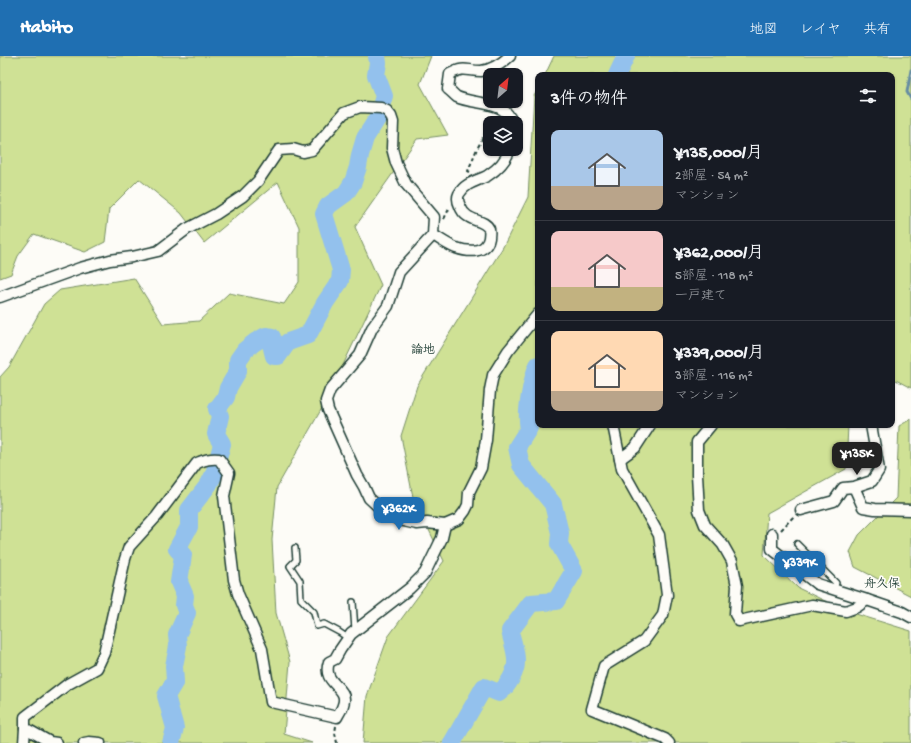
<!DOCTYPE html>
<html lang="ja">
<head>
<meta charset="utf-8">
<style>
  :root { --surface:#171b24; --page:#20242c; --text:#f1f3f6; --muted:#9ea1a6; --line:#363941; --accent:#1f6fb2 }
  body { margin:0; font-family:"Gochi Hand","Klee One",sans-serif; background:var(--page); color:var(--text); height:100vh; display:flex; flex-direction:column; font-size:15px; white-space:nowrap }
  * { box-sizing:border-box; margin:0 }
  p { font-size:13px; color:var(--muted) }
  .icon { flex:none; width:22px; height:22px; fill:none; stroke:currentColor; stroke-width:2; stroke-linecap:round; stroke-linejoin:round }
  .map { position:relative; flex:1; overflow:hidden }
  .details { position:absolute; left:535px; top:16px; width:360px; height:356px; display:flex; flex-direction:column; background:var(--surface); border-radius:8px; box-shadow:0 1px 3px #0004 }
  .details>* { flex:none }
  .needle { width:26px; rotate:28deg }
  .controls { position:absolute; left:483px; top:12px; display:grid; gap:8px }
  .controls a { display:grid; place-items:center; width:40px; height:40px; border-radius:8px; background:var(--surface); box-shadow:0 1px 3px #0004; font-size:20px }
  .price { position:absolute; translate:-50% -34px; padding:0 9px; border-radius:8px; background:var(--accent); color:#fff; font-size:13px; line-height:26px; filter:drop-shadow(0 1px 2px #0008) }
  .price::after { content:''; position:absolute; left:50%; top:24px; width:12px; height:9px; margin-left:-6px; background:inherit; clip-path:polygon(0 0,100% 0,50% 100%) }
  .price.selected { background:#222; color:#fff }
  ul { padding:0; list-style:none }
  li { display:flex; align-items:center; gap:12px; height:100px; padding:0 16px }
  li+li { border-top:1px solid var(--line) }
  li span { display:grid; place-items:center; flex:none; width:112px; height:80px; border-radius:8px; color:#555 }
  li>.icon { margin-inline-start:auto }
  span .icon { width:48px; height:48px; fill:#fffc; stroke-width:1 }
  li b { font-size:17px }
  h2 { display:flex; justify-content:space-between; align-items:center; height:48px; padding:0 16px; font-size:17px }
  header { display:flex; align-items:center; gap:24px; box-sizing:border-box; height:56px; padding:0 20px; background:var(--accent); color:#fff }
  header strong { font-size:19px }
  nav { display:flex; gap:22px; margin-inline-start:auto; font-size:14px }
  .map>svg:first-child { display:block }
  .green { fill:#cfe195; stroke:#778f64 }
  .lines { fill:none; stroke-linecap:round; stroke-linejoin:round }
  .stream { stroke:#658ca3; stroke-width:3 }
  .river { stroke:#93c1ed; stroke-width:18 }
  .service-casing { stroke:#1f3d34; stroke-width:8 }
  .minor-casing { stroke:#1f3d34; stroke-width:13 }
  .path { stroke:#1f3d34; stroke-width:2; stroke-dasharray:4 3; stroke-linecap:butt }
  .service { stroke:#fdfcf7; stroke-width:5 }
  .minor { stroke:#fdfcf7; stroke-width:10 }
  .labels { text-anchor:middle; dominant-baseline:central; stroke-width:3.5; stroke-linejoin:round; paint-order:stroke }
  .neighbourhood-label { font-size:12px; font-weight:bold; fill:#1f3d34; stroke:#fdfcf7 }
</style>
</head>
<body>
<header>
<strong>Habito</strong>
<nav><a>地図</a><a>レイヤ</a><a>共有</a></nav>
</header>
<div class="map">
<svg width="911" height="687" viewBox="0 0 911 687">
  <rect width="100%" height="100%" fill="#fdfcf7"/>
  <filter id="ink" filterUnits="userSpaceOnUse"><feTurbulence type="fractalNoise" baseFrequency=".025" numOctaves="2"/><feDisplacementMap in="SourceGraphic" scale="8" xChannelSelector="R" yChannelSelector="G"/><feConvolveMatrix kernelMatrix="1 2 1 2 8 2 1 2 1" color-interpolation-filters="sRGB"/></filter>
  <g filter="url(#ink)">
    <!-- green -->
    <g class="green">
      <polygon points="0,0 431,0 420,28 448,79 417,83 355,171 381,229 326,345 277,431 272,484 276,557 290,606 284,678 312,687 0,687 0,321 9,311 44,248 60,234 134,222 163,268 199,265 229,237 284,248 299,226 299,171 278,126 204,187 181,157 139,123 109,153 105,186 85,196 34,178 18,200 11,218 0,222"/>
      <polygon points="554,0 911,0 911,332 892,322 892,19 545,19"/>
      <polygon points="538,33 538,369 848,369 846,413 767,457 764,499 798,532 846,555 911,575 911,687 363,687 367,640 388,581 444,505 413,441 401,380 417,330 503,191 528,141 534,40"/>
      <polygon points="911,363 911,540 855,511 850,496 859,479 896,442 899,370"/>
    </g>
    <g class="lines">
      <!-- stream -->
      <polyline class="stream" points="911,14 907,36 911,43"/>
      <!-- river -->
      <g class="river">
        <polyline points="617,19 626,0"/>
        <polyline points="171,687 175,672 166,640 175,625 174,610 178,590 177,579 187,557 184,549 185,540 179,526 183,499 177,493 189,471 189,454 209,428 214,418 222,388 216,378 220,360 217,353 226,341 228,332 238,315 238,304 245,294 255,286 266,280 272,281 272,292 274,300 278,300 288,286 308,279 325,247 340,225 341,214 324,158 328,150 346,137 353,126 358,111 360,99 365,82 377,63 384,40 376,19 378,7 377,0"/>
        <path d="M452 687 484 631 499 637C508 630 517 615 516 604 516 595 512 585 510 575L531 547 556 545 574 515 559 488 560 477 553 448 521 409 517 391 529 372C525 358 532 322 538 309"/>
      </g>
      <defs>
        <g id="service">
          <polyline points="797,488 836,527 834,533"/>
          <polyline points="295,492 296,504 290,510 300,525 301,543 314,556 317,570 324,568 339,576 348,582"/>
          <polyline points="353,546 355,574"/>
        </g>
        <g id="minor">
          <path d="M510 0C502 7 493 14 481 15 466 15 465 10 450 18L448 33C451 35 454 39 457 41 474 49 507 44 512 67"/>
          <polyline points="433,179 399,216 388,250 372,272 360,299 330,334 326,345 328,354 357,419 364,431 369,442 382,454 399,464 417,468 427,467 445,469 459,463 465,455 468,449 469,436 481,412 486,384 490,334 493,319 508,295 538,258"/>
          <path d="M0 241 80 212 110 204 132 201 158 195 187 173 216 158 243 140 258 125 279 94 293 93 303 96 312 94 344 57 360 51 381 52 387 55 391 60 393 66 392 92 396 107 406 128 434 161 433 179C440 183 448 189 456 192 468 196 486 198 489 182 489 180 490 176 489 173 484 162 466 167 460 150 458 146 457 142 459 138 465 127 477 125 487 120 498 113 506 105 510 93"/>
          <polyline points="613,369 622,413 659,479 667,539 663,559 644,585 604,610 592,653 665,683 669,687"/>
          <polyline points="711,369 697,386 697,419 699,454 705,469 723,489 732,505 737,530 735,558 739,565 812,549 846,555 857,551 867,544 902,556 911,561"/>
          <polyline points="620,403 635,392 650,369"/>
          <polyline points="854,431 872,425 879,414 871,369"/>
          <polyline points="801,454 834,445 843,432 854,431 863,451 875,453 911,454"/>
          <polyline points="772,478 772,493 817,528 867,544"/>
          <polyline points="25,672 50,686 57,687"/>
          <path d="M24 687 25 672V661L68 628 97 612 104 597 125 503 129 491 157 460 197 407C205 404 210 402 219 403L229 417 224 440 234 524 238 538 262 593 271 646 337 661C339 657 342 653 343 649 350 630 321 629 329 606L335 603 340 594 351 578 410 532 425 517 442 482 445 469"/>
          <polyline points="84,687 89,686 100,687"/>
        </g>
      </defs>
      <!-- service casing -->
      <use href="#service" class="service-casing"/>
      <!-- minor casing -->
      <use href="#minor" class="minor-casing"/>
      <!-- path -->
      <g class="path">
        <polyline points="470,116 468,115 476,95 494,60"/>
        <polyline points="444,163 450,151"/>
        <polyline points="781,474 794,460"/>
        <polyline points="336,670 335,677 337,687"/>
      </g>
      <!-- service -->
      <use href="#service" class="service"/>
      <!-- minor -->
      <use href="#minor" class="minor"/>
    </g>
  </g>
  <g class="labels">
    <!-- neighbourhood labels -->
    <g class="neighbourhood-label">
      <text x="423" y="295">論地</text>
      <text x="882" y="529">舟久保</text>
    </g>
  </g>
</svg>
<div class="controls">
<a><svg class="needle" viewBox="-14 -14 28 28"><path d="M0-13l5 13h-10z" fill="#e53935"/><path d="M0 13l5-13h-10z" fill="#9ea1a6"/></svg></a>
<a><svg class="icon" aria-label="layers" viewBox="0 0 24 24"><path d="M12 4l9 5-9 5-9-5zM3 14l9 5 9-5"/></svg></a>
</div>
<b class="price selected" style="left:857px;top:420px">¥135K</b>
<b class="price" style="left:399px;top:475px">¥362K</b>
<b class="price" style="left:800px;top:529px">¥339K</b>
<section class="details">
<h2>3件の物件<svg class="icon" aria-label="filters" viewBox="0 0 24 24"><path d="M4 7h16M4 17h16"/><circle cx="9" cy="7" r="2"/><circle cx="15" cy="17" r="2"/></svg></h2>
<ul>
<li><span style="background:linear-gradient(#a9c7e8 70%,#b9a48a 0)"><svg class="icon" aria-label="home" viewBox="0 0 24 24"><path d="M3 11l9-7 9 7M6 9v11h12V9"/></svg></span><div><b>¥135,000/月</b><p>2部屋 · 54 m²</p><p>マンション</p></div></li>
<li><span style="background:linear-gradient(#f6c9c9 70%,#c2b280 0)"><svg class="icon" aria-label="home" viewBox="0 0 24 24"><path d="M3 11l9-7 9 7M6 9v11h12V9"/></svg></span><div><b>¥362,000/月</b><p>5部屋 · 118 m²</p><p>一戸建て</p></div></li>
<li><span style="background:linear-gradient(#ffd9b3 75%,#b9a48a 0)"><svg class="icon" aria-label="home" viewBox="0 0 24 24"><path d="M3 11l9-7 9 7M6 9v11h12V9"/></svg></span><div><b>¥339,000/月</b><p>3部屋 · 116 m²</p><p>マンション</p></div></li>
</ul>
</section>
</div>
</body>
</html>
